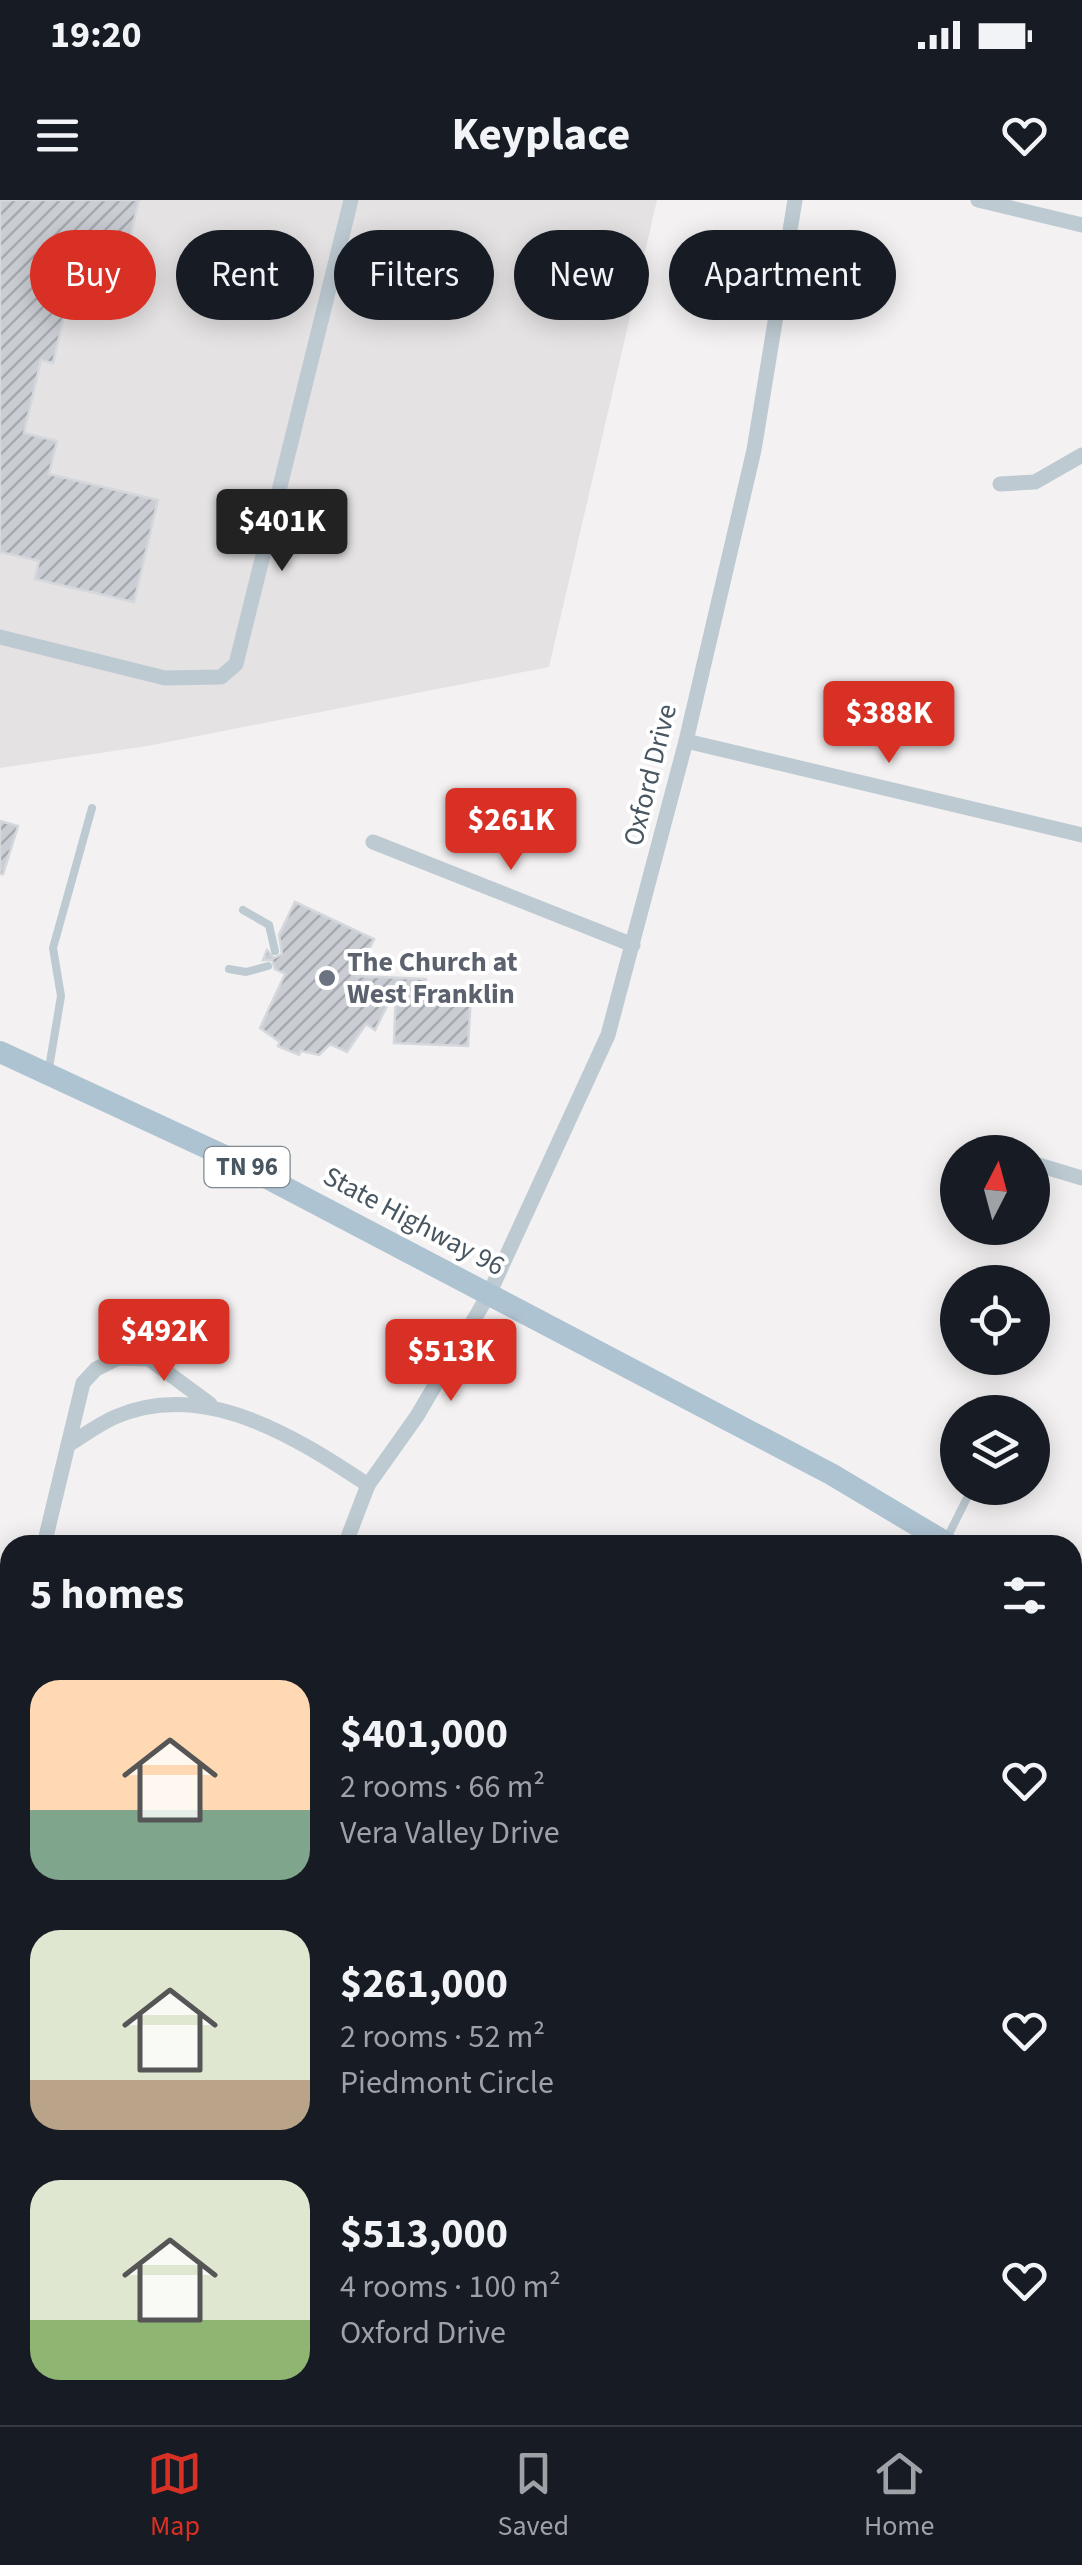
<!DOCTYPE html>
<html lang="en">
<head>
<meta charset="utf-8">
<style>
  :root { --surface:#171b24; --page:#242831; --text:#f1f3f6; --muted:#9ea1a6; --line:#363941; --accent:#d93025 }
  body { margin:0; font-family:"Source Sans 3",sans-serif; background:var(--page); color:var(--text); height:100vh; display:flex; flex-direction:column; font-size:38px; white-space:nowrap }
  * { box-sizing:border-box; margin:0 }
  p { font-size:32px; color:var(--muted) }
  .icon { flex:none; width:55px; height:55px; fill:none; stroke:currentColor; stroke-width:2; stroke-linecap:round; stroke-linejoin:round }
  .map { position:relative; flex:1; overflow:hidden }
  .drawer { position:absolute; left:0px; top:1335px; width:1082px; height:890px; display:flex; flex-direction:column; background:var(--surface); border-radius:30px 30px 0 0; box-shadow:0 5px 25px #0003 }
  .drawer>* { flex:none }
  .guide { position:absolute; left:30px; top:30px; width:1022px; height:90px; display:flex; gap:20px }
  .needle { width:65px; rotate:6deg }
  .controls { position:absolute; left:940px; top:935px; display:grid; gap:20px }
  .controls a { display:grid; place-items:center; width:110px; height:110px; border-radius:50%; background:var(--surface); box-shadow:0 5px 25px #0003; font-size:50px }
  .price { position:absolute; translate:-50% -85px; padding:0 22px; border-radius:10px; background:var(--accent); color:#fff; font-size:32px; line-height:65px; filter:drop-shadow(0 2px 5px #0008) }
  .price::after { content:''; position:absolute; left:50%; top:60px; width:30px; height:22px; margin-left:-15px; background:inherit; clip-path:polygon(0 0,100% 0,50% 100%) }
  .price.active { background:#222; color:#fff }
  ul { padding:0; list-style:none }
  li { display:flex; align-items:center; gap:30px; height:250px; padding:0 30px }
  li span { display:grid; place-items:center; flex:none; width:280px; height:200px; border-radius:30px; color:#555 }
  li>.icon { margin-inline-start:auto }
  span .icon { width:120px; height:120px; fill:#fffc; stroke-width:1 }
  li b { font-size:42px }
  h2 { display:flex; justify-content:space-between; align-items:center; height:120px; padding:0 30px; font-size:42px }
  .chip { padding:0 35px; border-radius:45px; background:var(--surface); box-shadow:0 5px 25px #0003; font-size:35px; line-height:90px }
  .chip.active { background:var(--accent); color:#fff }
  .status { display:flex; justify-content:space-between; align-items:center; height:70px; padding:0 50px; background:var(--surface); direction:ltr }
  .status svg { height:28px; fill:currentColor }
  header { display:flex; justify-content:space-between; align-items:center; height:130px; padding:0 30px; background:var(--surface); font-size:45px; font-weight:700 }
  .dock { display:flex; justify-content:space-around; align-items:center; height:140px; border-top:2px solid var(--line); background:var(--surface); font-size:28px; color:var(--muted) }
  .dock a { display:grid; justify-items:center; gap:5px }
  .dock .active { color:var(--accent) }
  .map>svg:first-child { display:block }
  .education { fill:#e4e2e3 }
  .park { fill:#bcf4cd }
  .building { fill:url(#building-hatch); stroke:#d4d8dd; stroke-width:2.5 }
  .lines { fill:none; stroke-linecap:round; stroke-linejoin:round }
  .path { stroke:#71d59b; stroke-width:4; stroke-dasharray:8 5; stroke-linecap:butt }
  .service { stroke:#bdcad1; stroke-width:8 }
  .minor { stroke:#bdcad1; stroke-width:15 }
  .primary { stroke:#aec3d2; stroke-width:22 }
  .worship-dot { fill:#6b7280; stroke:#fff; stroke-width:4 }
  .labels { text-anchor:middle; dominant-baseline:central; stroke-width:8; stroke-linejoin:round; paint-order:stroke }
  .shield { fill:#fff; stroke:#7e8990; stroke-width:2.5 }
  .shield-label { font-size:25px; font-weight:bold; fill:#475660 }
  .street-label { font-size:28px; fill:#475660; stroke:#fff }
  .worship-label { font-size:28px; font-weight:bold; fill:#5b616d; stroke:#fff; text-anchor:start }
</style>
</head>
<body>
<div class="status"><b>19:20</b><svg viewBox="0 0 49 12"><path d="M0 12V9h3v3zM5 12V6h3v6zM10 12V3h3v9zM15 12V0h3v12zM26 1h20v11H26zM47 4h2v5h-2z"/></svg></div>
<header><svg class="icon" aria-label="menu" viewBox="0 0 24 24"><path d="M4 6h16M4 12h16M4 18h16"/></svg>Keyplace<svg class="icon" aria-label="heart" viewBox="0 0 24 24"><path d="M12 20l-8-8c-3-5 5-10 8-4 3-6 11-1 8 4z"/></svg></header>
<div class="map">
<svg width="1082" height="2225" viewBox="0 0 1082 2225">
  <defs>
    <pattern id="building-hatch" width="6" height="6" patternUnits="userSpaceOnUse" patternTransform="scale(2.5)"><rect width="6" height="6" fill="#caced4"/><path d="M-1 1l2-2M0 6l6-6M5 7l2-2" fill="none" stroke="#a6aaaf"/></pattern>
  </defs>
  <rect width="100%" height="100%" fill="#f3f1f1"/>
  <!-- education -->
  <polygon class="education" points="0,0 657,0 549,467 147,546 0,568"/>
  <!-- park -->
  <polygon class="park" points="1073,1468 1082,1474 1082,2225 643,2225 645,2215 1072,2215"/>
  <!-- building -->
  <g class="building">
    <polygon points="0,0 139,0 122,71 77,61 53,163 41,160 24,233 57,241 49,274 158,300 134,402 35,379 39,361 0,352"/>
    <polygon points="0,621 18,626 3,674 0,674"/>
    <polygon points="295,702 374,739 356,776 426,779 425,793 471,795 468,846 394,843 396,788 375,830 366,824 347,852 330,844 319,855 301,851 299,855 278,846 280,842 260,828 285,774 275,769 272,760 263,760 267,750 274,758 282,754 279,735"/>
  </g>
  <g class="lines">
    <!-- path -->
    <g class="path">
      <polyline points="1072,1731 1082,1745"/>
      <polyline points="1072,1909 1082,1903"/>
      <polyline points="1072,2137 1082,2139"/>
      <polyline points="958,2215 958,2225"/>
      <polyline points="684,2225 695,2215"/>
    </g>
    <!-- service -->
    <g class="service">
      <polyline points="243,710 269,725 275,751"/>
      <polyline points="229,769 246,772 268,766"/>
      <polyline points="49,868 61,796 53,748 92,608"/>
      <polyline points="1009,1212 1014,1202"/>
      <polyline points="947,1338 972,1288"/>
      <polyline points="1072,1943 1082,1937"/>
      <polyline points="1072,2110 1082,2112"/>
    </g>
    <!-- minor -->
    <g class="minor">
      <polyline points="978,0 1082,25"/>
      <polyline points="1000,284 1035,282 1082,255"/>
      <polyline points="0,437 165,478 221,477 236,464 351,0"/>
      <polyline points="686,541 1082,635"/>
      <polyline points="373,642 633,745"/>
      <polyline points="1032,963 1082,978"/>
      <polyline points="68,1245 83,1183 96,1169 118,1158 149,1159 210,1204"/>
      <path d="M44 1345 68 1245C83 1236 99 1224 115 1217 204 1178 297 1238 368 1285"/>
      <polyline points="345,1345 368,1285 417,1216 489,1094 608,835 686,541 754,250 795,0"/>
      <polyline points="0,1511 10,1479"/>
      <polyline points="0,1580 10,1597"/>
      <polyline points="0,1730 10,1731"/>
      <polyline points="480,2215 485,2225"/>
      <polyline points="353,2225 359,2215"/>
    </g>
    <!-- primary -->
    <g class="primary">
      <polyline points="0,852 229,958 831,1274 950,1345"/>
      <polyline points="1072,1418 1082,1424"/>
    </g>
  </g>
  <!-- markers -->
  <circle class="worship-dot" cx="327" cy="778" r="10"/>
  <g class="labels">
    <!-- shield labels -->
    <rect class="shield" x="204.5" y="947" width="85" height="40" rx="8"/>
    <g class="shield-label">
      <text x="247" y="967">TN 96</text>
    </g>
    <!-- street labels -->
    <g class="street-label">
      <text transform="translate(650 575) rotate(-76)">Oxford Drive</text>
      <text transform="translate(414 1021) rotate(28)">State Highway 96</text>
    </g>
    <!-- worship labels -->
    <g class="worship-label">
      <text x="347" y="762">The Church at<tspan x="347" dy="32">West Franklin</tspan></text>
    </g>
  </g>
</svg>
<div class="controls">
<a><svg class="needle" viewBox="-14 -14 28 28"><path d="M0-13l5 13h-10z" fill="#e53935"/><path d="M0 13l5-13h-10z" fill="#9ea1a6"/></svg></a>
<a><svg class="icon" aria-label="locate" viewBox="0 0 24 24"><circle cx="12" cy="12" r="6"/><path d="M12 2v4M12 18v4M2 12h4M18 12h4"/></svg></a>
<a><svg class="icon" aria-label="layers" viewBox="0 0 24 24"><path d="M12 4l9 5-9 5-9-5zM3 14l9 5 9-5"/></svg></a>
</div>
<b class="price active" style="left:282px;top:374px">$401K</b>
<b class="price" style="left:889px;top:566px">$388K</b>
<b class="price" style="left:511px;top:673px">$261K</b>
<b class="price" style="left:164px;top:1184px">$492K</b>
<b class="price" style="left:451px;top:1204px">$513K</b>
<div class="guide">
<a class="chip active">Buy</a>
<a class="chip">Rent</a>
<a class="chip">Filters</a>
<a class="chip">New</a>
<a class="chip">Apartment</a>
</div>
<section class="drawer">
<h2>5 homes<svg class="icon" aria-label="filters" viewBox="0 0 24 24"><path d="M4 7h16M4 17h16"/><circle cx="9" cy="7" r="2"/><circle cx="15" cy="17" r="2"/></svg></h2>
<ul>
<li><span style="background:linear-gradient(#ffd9b3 65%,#7fa58c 0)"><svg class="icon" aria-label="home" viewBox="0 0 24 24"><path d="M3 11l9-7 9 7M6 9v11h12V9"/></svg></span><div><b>$401,000</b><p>2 rooms · 66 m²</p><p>Vera Valley Drive</p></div><svg class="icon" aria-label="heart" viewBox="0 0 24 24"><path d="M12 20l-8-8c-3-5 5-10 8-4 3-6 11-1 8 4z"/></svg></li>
<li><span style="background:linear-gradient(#dfe7d0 75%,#b9a48a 0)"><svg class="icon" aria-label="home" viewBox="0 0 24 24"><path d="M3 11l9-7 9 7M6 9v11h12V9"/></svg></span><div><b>$261,000</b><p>2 rooms · 52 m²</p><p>Piedmont Circle</p></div><svg class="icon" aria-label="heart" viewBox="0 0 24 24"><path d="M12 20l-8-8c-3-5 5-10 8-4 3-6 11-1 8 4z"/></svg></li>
<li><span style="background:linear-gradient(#dfe7d0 70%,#8fb573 0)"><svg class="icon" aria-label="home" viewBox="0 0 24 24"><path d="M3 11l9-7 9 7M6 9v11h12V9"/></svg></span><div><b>$513,000</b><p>4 rooms · 100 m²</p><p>Oxford Drive</p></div><svg class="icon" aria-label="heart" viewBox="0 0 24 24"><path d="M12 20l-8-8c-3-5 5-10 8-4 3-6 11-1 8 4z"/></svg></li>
</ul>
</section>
</div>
<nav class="dock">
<a class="active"><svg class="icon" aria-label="map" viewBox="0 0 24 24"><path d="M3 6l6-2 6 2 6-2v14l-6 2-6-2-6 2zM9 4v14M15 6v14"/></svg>Map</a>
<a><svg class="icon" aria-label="saved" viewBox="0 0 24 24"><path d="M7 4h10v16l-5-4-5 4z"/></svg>Saved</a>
<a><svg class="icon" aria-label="home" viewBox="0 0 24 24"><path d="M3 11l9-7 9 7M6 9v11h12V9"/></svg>Home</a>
</nav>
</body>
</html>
